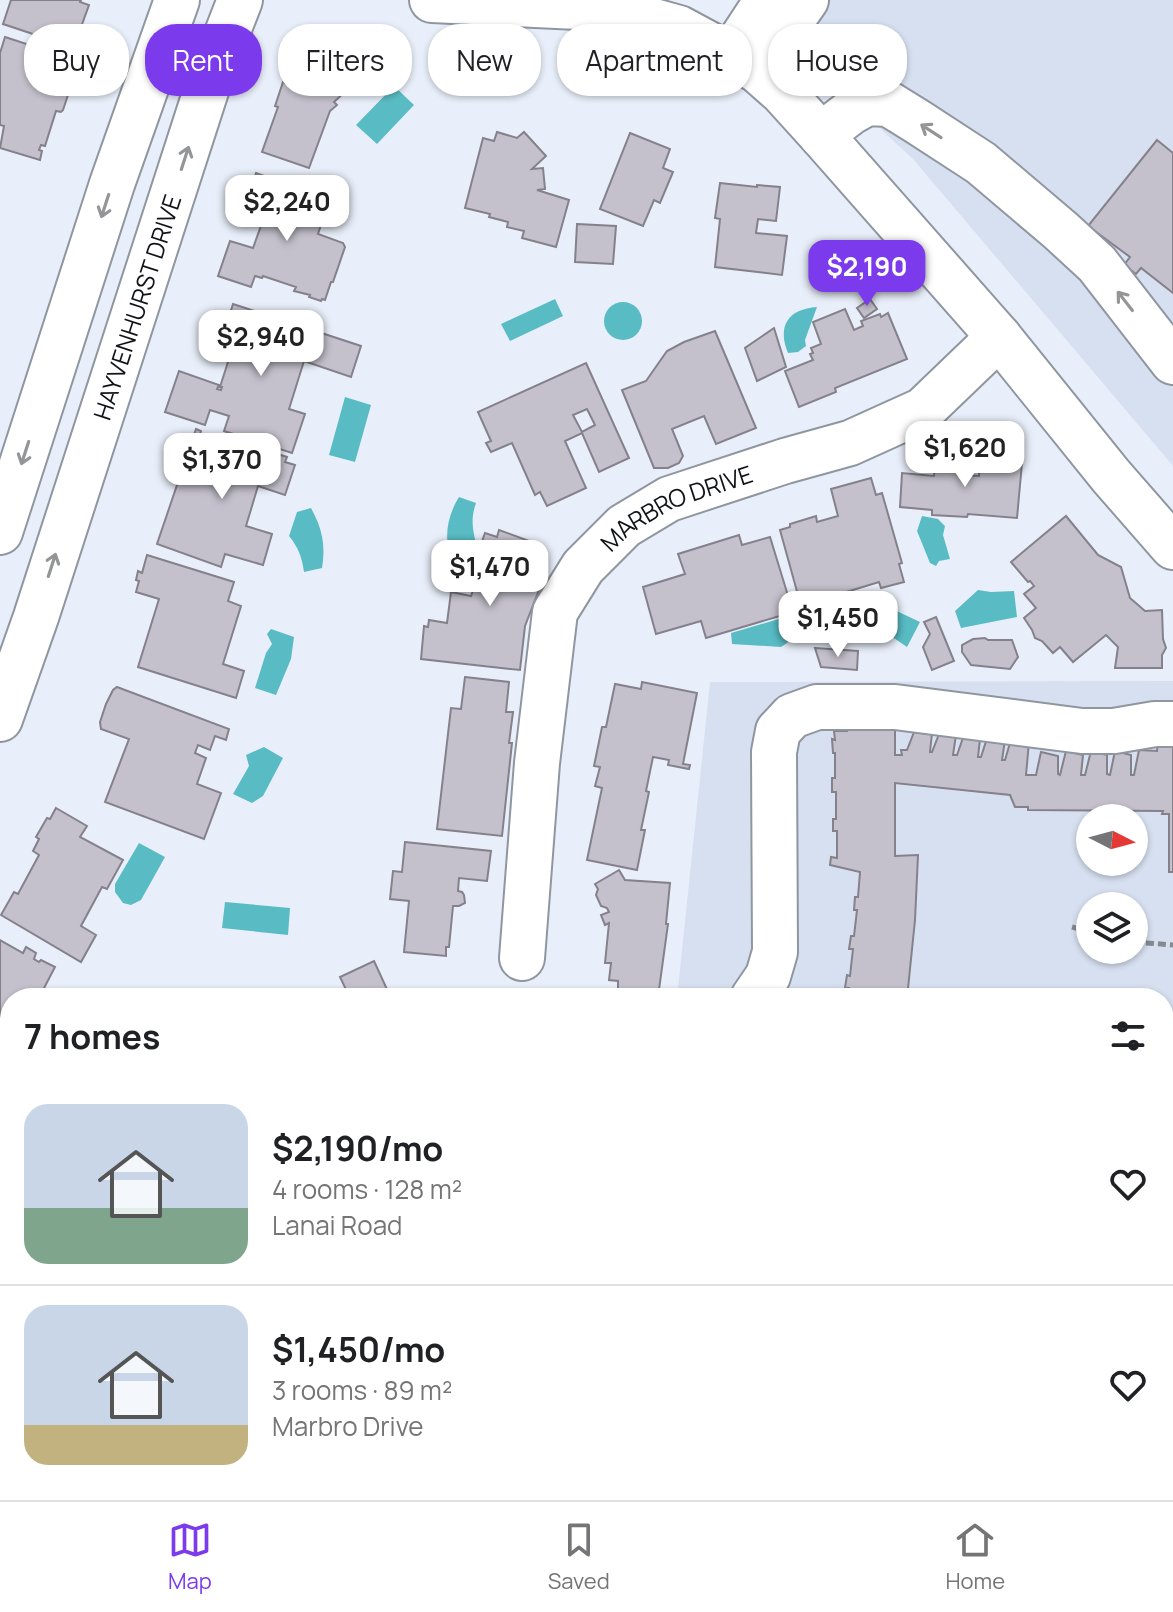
<!DOCTYPE html>
<html lang="en">
<head>
<meta charset="utf-8">
<style>
  :root { --surface:#fff; --page:#f2f2f2; --text:#202124; --muted:#757577; --line:#e0e0e0; --accent:#7c3aed }
  body { margin:0; font-family:Manrope,sans-serif; background:var(--page); color:var(--text); height:100vh; display:flex; flex-direction:column; font-size:30px; white-space:nowrap }
  * { box-sizing:border-box; margin:0 }
  p { font-size:26px; color:var(--muted) }
  .icon { flex:none; width:44px; height:44px; fill:none; stroke:currentColor; stroke-width:2; stroke-linecap:round; stroke-linejoin:round }
  .map { position:relative; flex:1; overflow:hidden }
  .panel { position:absolute; left:0px; top:988px; width:1174px; height:512px; display:flex; flex-direction:column; background:var(--surface); border-radius:32px 32px 0 0; box-shadow:0 2px 6px #0004 }
  .panel>* { flex:none }
  .guide { position:absolute; left:24px; top:24px; width:1126px; height:72px; display:flex; gap:16px }
  .needle { width:52px; rotate:96deg }
  .tools { position:absolute; left:1076px; top:804px; display:grid; gap:16px }
  .tools a { display:grid; place-items:center; width:72px; height:72px; border-radius:50%; background:var(--surface); box-shadow:0 2px 6px #0004; font-size:40px }
  .price { position:absolute; translate:-50% -68px; padding:0 18px; border-radius:16px; background:#fff; color:#222; font-size:26px; line-height:52px; filter:drop-shadow(0 2px 4px #0008) }
  .price::after { content:''; position:absolute; left:50%; top:48px; width:24px; height:18px; margin-left:-12px; background:inherit; clip-path:polygon(0 0,100% 0,50% 100%) }
  .price.active { background:var(--accent); color:#fff }
  ul { padding:0; list-style:none }
  li { display:flex; align-items:center; gap:24px; height:200px; padding:0 24px }
  li+li { border-top:2px solid var(--line) }
  li span { display:grid; place-items:center; flex:none; width:224px; height:160px; border-radius:24px; color:#555 }
  li>.icon { margin-inline-start:auto }
  span .icon { width:96px; height:96px; fill:#fffc; stroke-width:1 }
  li b { font-size:34px }
  h2 { display:flex; justify-content:space-between; align-items:center; height:96px; padding:0 24px; font-size:34px }
  .tag { padding:0 28px; border-radius:32px; background:var(--surface); box-shadow:0 2px 6px #0004; font-size:28px; line-height:72px }
  .tag.active { background:var(--accent); color:#fff }
  .menu { display:flex; justify-content:space-around; align-items:center; height:112px; border-top:2px solid var(--line); background:var(--surface); font-size:22px; color:var(--muted) }
  .menu a { display:grid; justify-items:center; gap:4px }
  .menu .active { color:var(--accent) }
  .map>svg:first-child { display:block }
  .built { fill:#d7e0f1; fill-rule:evenodd }
  .water { fill:#59bcc5 }
  .building { fill:#c4c1cc; stroke:#84818b; stroke-width:2; fill-rule:evenodd }
  .lines { fill:none; stroke-linecap:round; stroke-linejoin:round }
  .minor-casing { stroke:#9096a0; stroke-width:48 }
  .path { stroke:#858a91; stroke-width:5; stroke-dasharray:8 4; stroke-linecap:butt }
  .minor { stroke:#fff; stroke-width:44 }
  .oneway { stroke:#949597 }
  .labels { text-anchor:middle; dominant-baseline:central; stroke-width:6; stroke-linejoin:round; paint-order:stroke }
  .street-label { font-size:24px; fill:#111317; stroke:#fbfcff }
</style>
</head>
<body>
<div class="map">
<svg width="1173" height="1500" viewBox="0 0 1173 1500">
  <rect width="100%" height="100%" fill="#e9effa"/>
  <!-- built -->
  <g class="built">
    <polygon points="786,0 1173,0 1173,466 913,159 875,124 859,85 784,32"/>
    <path d="M1173 681V1500H730L731 1490H1164V998H677L710 682ZM1090 818H1134V862H1090ZM1090 906H1134V950H1090Z"/>
  </g>
  <!-- water -->
  <g class="water">
    <polygon points="394,86 414,105 377,144 356,125"/>
    <polygon points="555,299 563,316 510,341 501,324"/>
    <circle cx="623" cy="321" r="19"/>
    <path d="M817 307 805 340 806 346 798 352 788 353C777 326 788 309 817 307Z"/>
    <polygon points="345,397 371,405 355,462 329,455"/>
    <path d="M459 497 476 503C471 517 472 528 476 543 470 547 467 552 466 560L452 561C443 540 447 516 459 497Z"/>
    <path d="M311 508C322 528 326 545 322 568L304 572C302 557 298 547 289 536L297 512Z"/>
    <polygon points="922,516 938,519 945,526 943,535 950,559 939,561 936,566 930,563 917,531"/>
    <polygon points="978,590 991,592 1014,591 1017,617 961,628 955,611"/>
    <polygon points="886,606 920,622 907,647 888,634 865,639 859,611"/>
    <path d="M782 618C791 619 793 626 795 634L787 643 781 647 732 644 731 633Z"/>
    <polygon points="271,629 294,637 291,659 276,695 255,688 266,653 272,644 267,634"/>
    <polygon points="264,747 283,758 263,796 252,803 233,794 249,766 246,755"/>
    <polygon points="139,843 165,857 141,900 131,905 123,903 115,892 115,884"/>
    <polygon points="225,902 290,908 288,935 222,928"/>
    <polygon points="1173,1246 1173,1362 1164,1356 1164,1260"/>
    <polygon points="0,1288 10,1290 10,1325 7,1342 0,1341"/>
  </g>
  <!-- building -->
  <g class="building">
    <polygon points="11,0 81,0 80,2 89,5 76,41 77,42 75,48 3,24"/>
    <polygon points="364,31 389,59 364,82 360,78 334,102 337,105 330,111 309,168 262,152 278,107 275,106 283,82 288,84 297,74 292,69 305,56 308,59 329,40 340,52"/>
    <polygon points="5,37 36,47 35,49 67,59 59,82 71,86 63,110 61,112 56,111 45,146 41,145 39,150 42,151 40,160 0,148 4,126 0,125 0,53"/>
    <polygon points="497,132 517,138 524,132 546,156 532,169 543,168 545,189 537,190 569,200 556,247 522,238 524,231 507,227 508,222 489,217 490,214 465,208 483,138 494,141"/>
    <polygon points="630,133 670,149 663,168 673,172 660,203 654,200 643,226 600,209"/>
    <polygon points="1157,140 1173,153 1173,293 1141,268 1136,274 1124,265 1130,257 1088,226"/>
    <polygon points="256,173 285,184 284,186 329,201 318,234 343,243 345,247 333,282 331,282 325,300 322,299 321,301 309,297 310,295 294,291 296,287 263,276 262,278 255,276 251,287 218,276 230,241 253,248 268,206 248,199"/>
    <polygon points="720,183 757,187 757,185 780,187 776,221 758,219 756,233 787,236 782,275 715,267 720,219 715,218"/>
    <polygon points="577,224 616,226 613,264 575,262"/>
    <polygon points="870,299 877,309 864,318 857,308"/>
    <polygon points="233,304 361,346 351,377 304,361 289,409 305,414 292,453 224,431 229,416 210,410 205,425 165,412 179,371 219,385 217,389 221,390 222,387 220,387 235,340 223,336"/>
    <polygon points="845,309 854,330 863,326 861,321 880,314 881,317 888,313 907,359 835,388 836,392 799,407 785,371 813,360 810,354 813,353 811,348 821,344 813,322"/>
    <polygon points="774,328 786,367 757,381 745,348"/>
    <polygon points="715,331 756,428 716,444 704,416 672,429 683,456 679,463 668,468 654,468 622,390 646,381 667,351 684,342"/>
    <path d="M586 363 629 458 599 472 582 433 565 441 586 488 547 506 540 492 535 495 512 443 491 452 486 443 491 441 478 412ZM587 409 595 425 582 432 573 415Z"/>
    <polygon points="196,429 201,431 200,434 235,448 236,446 263,454 265,450 287,457 285,462 295,465 285,495 258,486 246,526 272,534 263,565 225,554 221,567 157,544"/>
    <polygon points="936,453 968,456 966,475 979,476 980,459 1022,463 1017,518 968,514 967,517 932,515 932,510 900,507 902,473 934,476"/>
    <polygon points="871,478 876,495 882,493 902,563 899,564 904,582 881,588 879,582 843,593 848,612 806,624 780,530 790,527 790,524 816,516 817,522 838,516 831,489"/>
    <polygon points="1066,516 1098,555 1121,567 1130,598 1145,611 1162,610 1163,639 1166,648 1162,655 1162,668 1115,668 1118,647 1106,635 1073,662 1060,647 1053,653 1042,641 1035,638 1032,630 1024,618 1036,608 1024,594 1034,586 1030,581 1028,582 1011,562"/>
    <polygon points="499,530 543,546 533,573 544,577 525,626 520,670 421,659 424,626 428,627 429,620 447,623 451,592 471,596 484,558 477,555 485,533 497,537"/>
    <polygon points="739,535 742,545 770,537 793,612 706,638 701,621 656,634 643,587 685,574 678,554"/>
    <polygon points="147,555 234,582 228,601 241,606 223,664 244,671 236,698 138,667 159,599 136,592 139,581 136,580 138,571 142,573"/>
    <polygon points="936,617 954,661 932,670 923,647 930,634 924,622"/>
    <polygon points="985,638 988,640 1012,640 1018,657 1010,669 971,665 962,652 962,645 973,639"/>
    <polygon points="815,648 858,651 857,670 821,667"/>
    <polygon points="465,677 509,682 506,712 513,712 509,743 512,743 502,836 437,829 451,708 461,709"/>
    <polygon points="642,682 697,693 683,764 690,765 689,769 668,765 669,760 653,757 646,791 649,792 641,830 645,830 637,870 587,860 602,788 595,786 600,767 594,766 602,727 606,727 615,684 641,689"/>
    <polygon points="117,687 229,729 226,740 215,736 210,750 198,745 195,753 206,758 197,784 221,793 204,839 105,802 129,739 101,729 100,722 106,704 113,690"/>
    <polygon points="895,724 895,755 902,755 901,750 907,750 916,727 932,733 930,752 932,752 941,729 956,735 953,755 957,755 965,732 980,739 978,757 981,757 988,735 1005,740 1002,760 1005,760 1012,736 1029,742 1026,775 1036,775 1041,752 1058,756 1058,774 1060,775 1066,751 1083,755 1081,775 1085,775 1091,751 1107,755 1107,774 1110,775 1115,751 1131,755 1131,775 1134,775 1139,750 1157,751 1158,739 1173,734 1173,872 1169,872 1169,814 1162,814 1163,811 1028,810 1028,807 1015,807 1010,795 895,783 895,856 918,855 915,920 907,998 869,998 848,996 849,988 845,988 847,975 850,976 853,949 849,949 851,936 854,936 857,910 854,910 855,897 858,897 860,872 830,865 831,857 837,858 837,831 833,831 833,819 836,819 836,792 832,792 832,778 835,778 835,753 833,753 832,739 835,740 834,731 847,731 846,725"/>
    <polygon points="56,808 87,826 80,837 123,860 107,889 102,887 81,926 96,935 81,962 1,915 14,892 18,894 39,855 33,851 39,839 36,837 47,818 50,819"/>
    <polygon points="405,842 491,851 487,881 459,878 458,891 462,892 464,895 465,903 459,906 453,906 449,947 446,947 446,956 404,952 409,901 390,899 393,871 402,872"/>
    <polygon points="619,870 625,880 670,883 666,924 668,924 658,997 615,998 618,992 618,981 609,980 611,963 605,963 609,923 605,925 601,915 609,912 607,908 601,906 596,895 598,889 595,884"/>
    <polygon points="0,940 23,953 26,947 36,953 34,959 39,962 41,960 55,967 41,994 44,995 42,998 10,998 10,1055 0,1050"/>
    <polygon points="374,961 391,998 350,998 340,977"/>
    <polygon points="1164,1073 1173,1074 1173,1101 1164,1101"/>
    <polygon points="10,1354 10,1405 0,1407 0,1356"/>
    <polygon points="302,1490 364,1490 361,1495 356,1492 351,1500 315,1500"/>
    <polygon points="576,1490 664,1490 663,1500 575,1500"/>
  </g>
  <g class="lines">
    <defs>
      <g id="minor">
        <polyline points="432,0 578,7 625,13 679,28 757,70 782,92 821,135 999,337 1111,476 1173,547"/>
        <polyline points="731,55 767,0"/>
        <polyline points="757,70 806,0"/>
        <polyline points="821,135 851,112 867,103 889,104 918,122 981,163 1060,230 1097,264 1173,362"/>
        <polyline points="0,532 112,184 177,0"/>
        <path id="s1" d="M0 719 36 617 212 72 240 0"/>
        <path id="s2" d="M522 958 537 763 555 612 583 567 624 526 669 499 785 461 850 443 923 410 999 337"/>
        <polyline points="753,998 768,976 775,952 774,752 778,731 792,716 817,707 895,707 1082,731 1114,731 1155,724 1173,724"/>
        <polyline points="90,1500 135,1492 208,1500"/>
        <polyline points="444,1500 453,1490"/>
        <polyline points="770,1500 772,1490"/>
      </g>
    </defs>
    <!-- minor casing -->
    <use href="#minor" class="minor-casing"/>
    <!-- path -->
    <g class="path">
      <polyline points="1072,927 1090,932"/>
      <polyline points="1134,942 1173,945"/>
    </g>
    <!-- minor -->
    <use href="#minor" class="minor"/>
  </g>
  <!-- one-way arrows -->
  <defs><path id="oneway-shaft" d="M-6 0H5M1.5-3L5.5 0L1.5 3" fill="none" stroke-width="1.6" stroke-linecap="round" stroke-linejoin="round" transform="scale(2)"/></defs>
  <g class="oneway">
    <use href="#oneway-shaft" transform="translate(931 131) rotate(-147)"/>
    <use href="#oneway-shaft" transform="translate(185 158) rotate(-72)"/>
    <use href="#oneway-shaft" transform="translate(105 206) rotate(108)"/>
    <use href="#oneway-shaft" transform="translate(1125 301) rotate(-128)"/>
    <use href="#oneway-shaft" transform="translate(25 453) rotate(108)"/>
    <use href="#oneway-shaft" transform="translate(52 565) rotate(-72)"/>
  </g>
  <g class="labels">
    <!-- street labels -->
    <g class="street-label">
      <text stroke="none"><textPath href="#s1" startOffset="434">HAYVENHURST DRIVE</textPath></text>
      <text stroke="none"><textPath href="#s2" startOffset="514">MARBRO DRIVE</textPath></text>
    </g>
  </g>
</svg>
<div class="tools">
<a><svg class="needle" viewBox="-14 -14 28 28"><path d="M0-13l5 13h-10z" fill="#e53935"/><path d="M0 13l5-13h-10z" fill="#757577"/></svg></a>
<a><svg class="icon" aria-label="layers" viewBox="0 0 24 24"><path d="M12 4l9 5-9 5-9-5zM3 14l9 5 9-5"/></svg></a>
</div>
<b class="price" style="left:287px;top:243px">$2,240</b>
<b class="price active" style="left:867px;top:308px">$2,190</b>
<b class="price" style="left:261px;top:378px">$2,940</b>
<b class="price" style="left:965px;top:489px">$1,620</b>
<b class="price" style="left:222px;top:501px">$1,370</b>
<b class="price" style="left:490px;top:608px">$1,470</b>
<b class="price" style="left:838px;top:659px">$1,450</b>
<div class="guide">
<a class="tag">Buy</a>
<a class="tag active">Rent</a>
<a class="tag">Filters</a>
<a class="tag">New</a>
<a class="tag">Apartment</a>
<a class="tag">House</a>
</div>
<section class="panel">
<h2>7 homes<svg class="icon" aria-label="filters" viewBox="0 0 24 24"><path d="M4 7h16M4 17h16"/><circle cx="9" cy="7" r="2"/><circle cx="15" cy="17" r="2"/></svg></h2>
<ul>
<li><span style="background:linear-gradient(#c9d6e8 65%,#7fa58c 0)"><svg class="icon" aria-label="home" viewBox="0 0 24 24"><path d="M3 11l9-7 9 7M6 9v11h12V9"/></svg></span><div><b>$2,190/mo</b><p>4 rooms · 128 m²</p><p>Lanai Road</p></div><svg class="icon" aria-label="heart" viewBox="0 0 24 24"><path d="M12 20l-8-8c-3-5 5-10 8-4 3-6 11-1 8 4z"/></svg></li>
<li><span style="background:linear-gradient(#c9d6e8 75%,#c2b280 0)"><svg class="icon" aria-label="home" viewBox="0 0 24 24"><path d="M3 11l9-7 9 7M6 9v11h12V9"/></svg></span><div><b>$1,450/mo</b><p>3 rooms · 89 m²</p><p>Marbro Drive</p></div><svg class="icon" aria-label="heart" viewBox="0 0 24 24"><path d="M12 20l-8-8c-3-5 5-10 8-4 3-6 11-1 8 4z"/></svg></li>
</ul>
</section>
</div>
<nav class="menu">
<a class="active"><svg class="icon" aria-label="map" viewBox="0 0 24 24"><path d="M3 6l6-2 6 2 6-2v14l-6 2-6-2-6 2zM9 4v14M15 6v14"/></svg>Map</a>
<a><svg class="icon" aria-label="saved" viewBox="0 0 24 24"><path d="M7 4h10v16l-5-4-5 4z"/></svg>Saved</a>
<a><svg class="icon" aria-label="home" viewBox="0 0 24 24"><path d="M3 11l9-7 9 7M6 9v11h12V9"/></svg>Home</a>
</nav>
</body>
</html>
